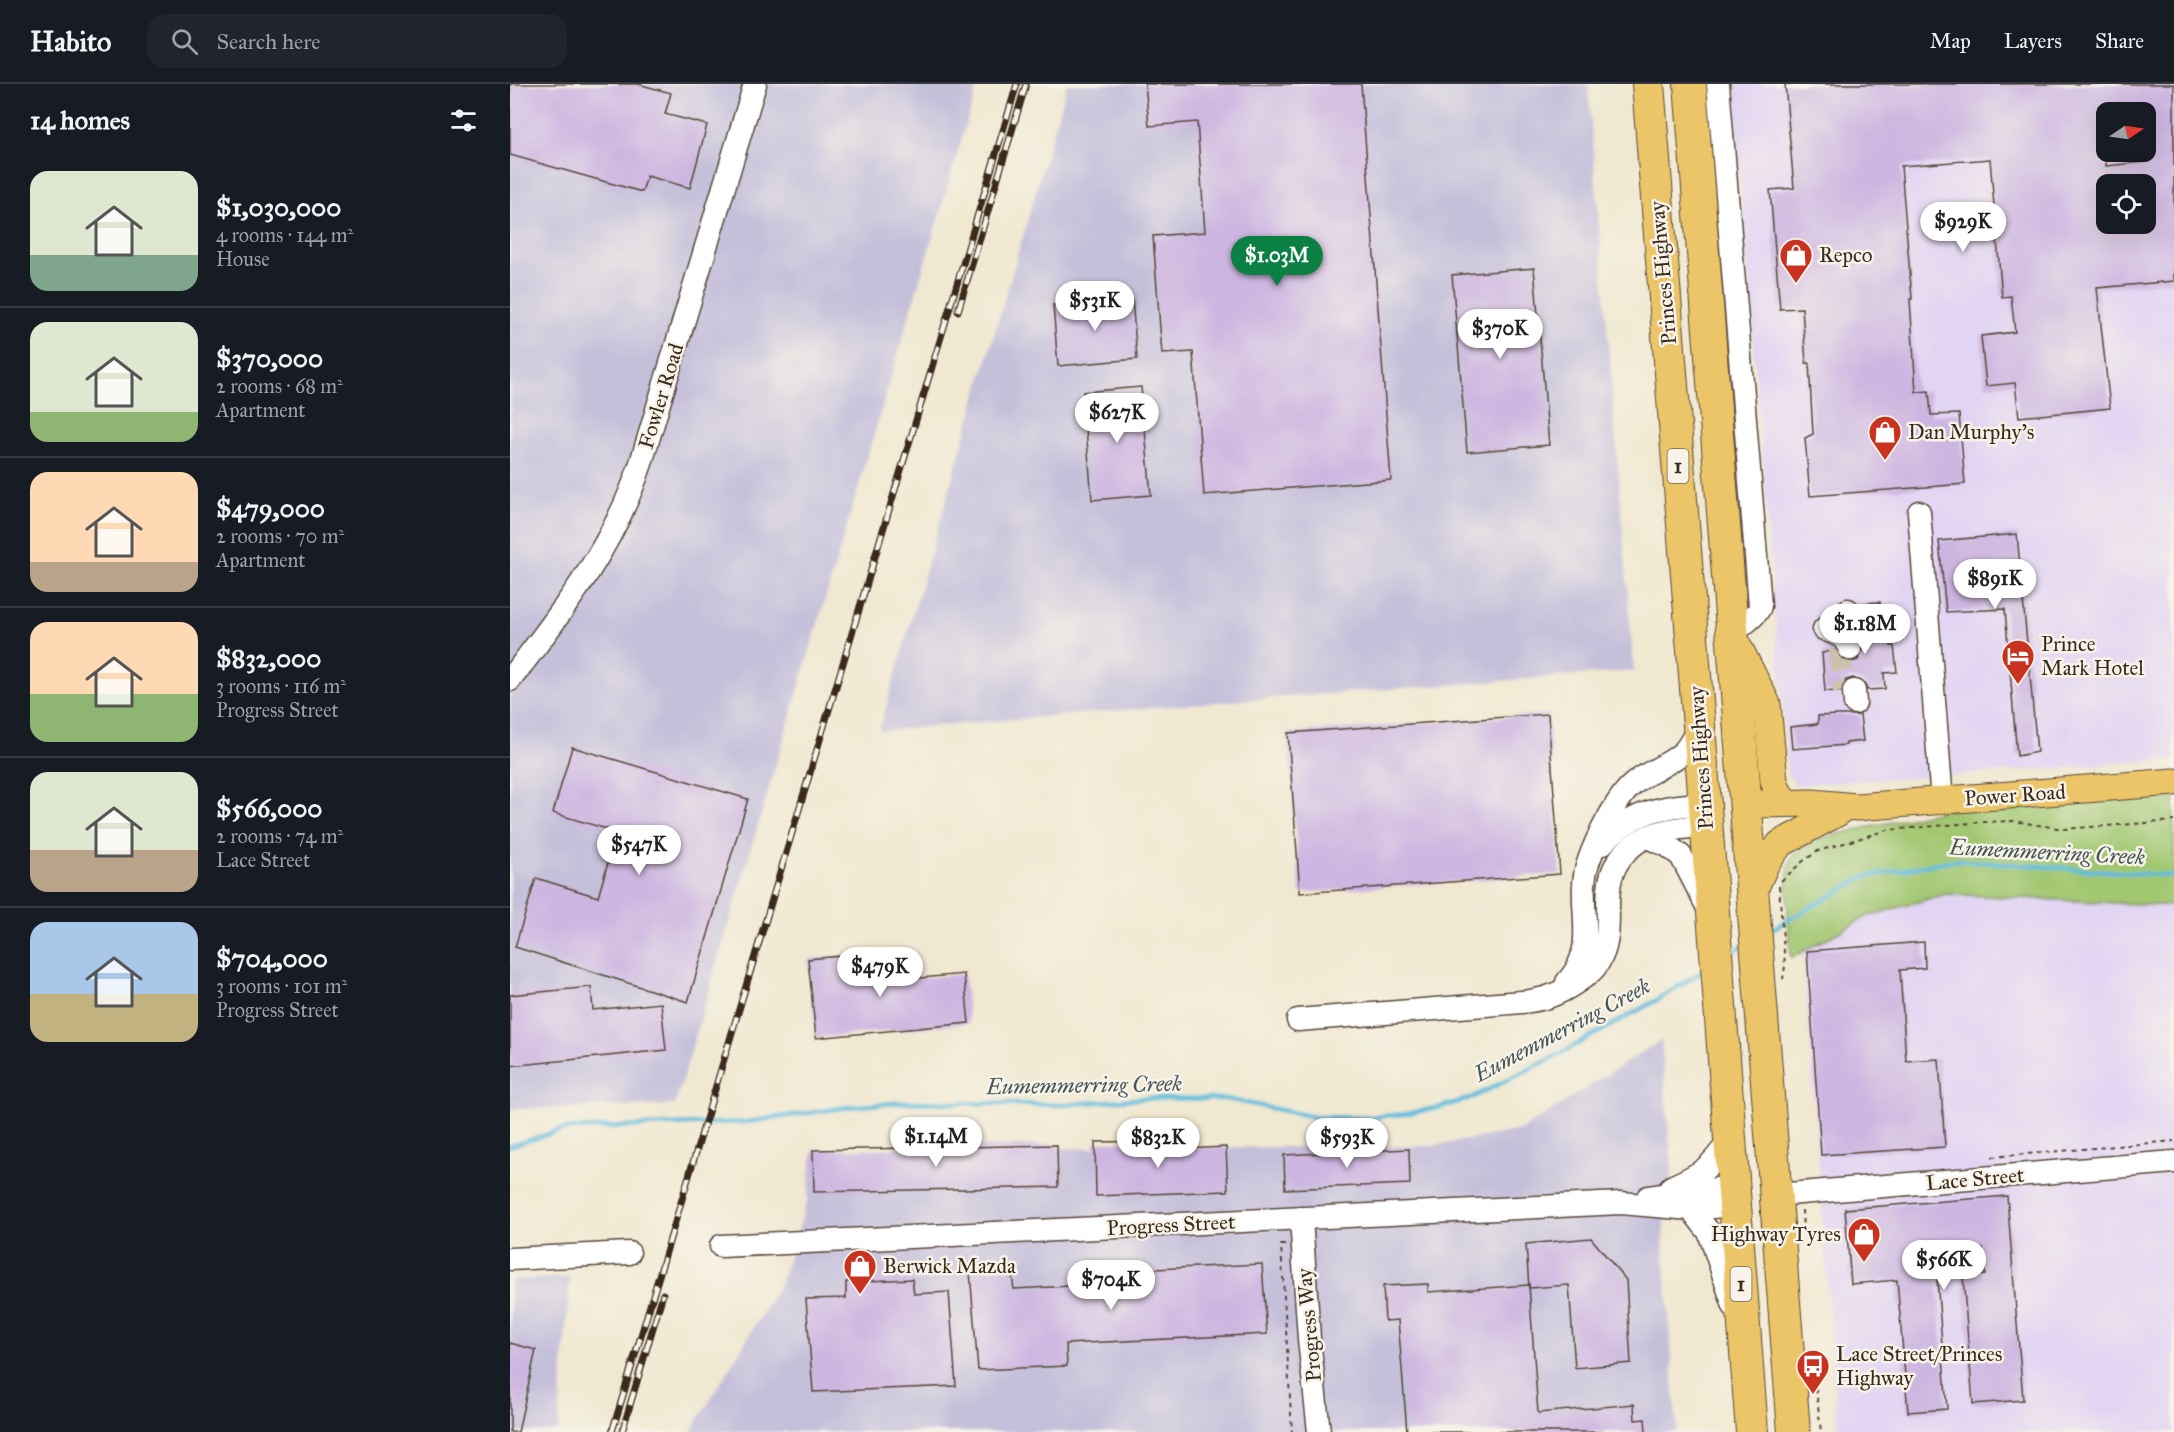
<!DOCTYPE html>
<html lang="en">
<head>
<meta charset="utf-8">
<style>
  :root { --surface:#171b24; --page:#20242c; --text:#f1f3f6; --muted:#9ea1a6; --line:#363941; --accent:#0b8043 }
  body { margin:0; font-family:"IM FELL Great Primer",serif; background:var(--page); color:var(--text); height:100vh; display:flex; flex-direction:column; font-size:22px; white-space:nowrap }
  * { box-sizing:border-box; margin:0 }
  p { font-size:20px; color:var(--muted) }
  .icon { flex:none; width:33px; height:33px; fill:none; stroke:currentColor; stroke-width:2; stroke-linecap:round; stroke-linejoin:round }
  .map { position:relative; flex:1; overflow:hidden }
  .details { display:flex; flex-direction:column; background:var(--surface); width:510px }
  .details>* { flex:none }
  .needle { width:39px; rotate:77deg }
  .buttons { position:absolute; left:1586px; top:18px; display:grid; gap:12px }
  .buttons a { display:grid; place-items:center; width:60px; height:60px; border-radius:12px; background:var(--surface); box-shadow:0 6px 24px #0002; font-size:30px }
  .price { position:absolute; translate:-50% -51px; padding:0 14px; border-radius:21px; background:#fff; color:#222; font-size:20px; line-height:39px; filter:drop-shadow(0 2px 3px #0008) }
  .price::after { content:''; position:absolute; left:50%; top:36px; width:18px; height:14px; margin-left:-9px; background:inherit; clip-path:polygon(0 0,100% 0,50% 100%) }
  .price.selected { background:var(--accent); color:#fff }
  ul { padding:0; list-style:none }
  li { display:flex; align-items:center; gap:18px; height:150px; padding:0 30px }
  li+li { border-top:2px solid var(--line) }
  li span { display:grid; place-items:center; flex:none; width:168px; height:120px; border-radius:18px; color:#555 }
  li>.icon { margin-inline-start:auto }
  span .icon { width:72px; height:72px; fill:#fffc; stroke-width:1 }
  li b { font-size:26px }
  h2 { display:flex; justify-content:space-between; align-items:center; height:72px; padding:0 30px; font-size:26px }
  header { display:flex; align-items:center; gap:36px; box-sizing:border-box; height:84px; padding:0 30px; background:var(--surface); border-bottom:2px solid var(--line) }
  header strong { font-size:28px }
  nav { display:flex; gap:33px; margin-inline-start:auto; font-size:21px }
  .search { width:420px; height:54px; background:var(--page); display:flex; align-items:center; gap:15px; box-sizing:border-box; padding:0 21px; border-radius:18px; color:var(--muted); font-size:22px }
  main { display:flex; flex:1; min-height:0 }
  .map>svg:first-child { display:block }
  .built { fill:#e2d4f3; fill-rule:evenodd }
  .industrial { fill:#c5c0da }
  .green { fill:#a2c771; stroke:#6e7848; stroke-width:1.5 }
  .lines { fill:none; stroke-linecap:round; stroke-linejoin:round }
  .stream { stroke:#5fbcdd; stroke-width:4.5 }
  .building { fill:#cdb6e1; fill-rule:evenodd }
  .minor-tunnel { stroke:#ccc2ac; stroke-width:22; stroke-dasharray:22 11; stroke-linecap:butt }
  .minor-casing { stroke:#564639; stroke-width:25 }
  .major-casing { stroke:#564639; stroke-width:29 }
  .highway-casing { stroke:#564639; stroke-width:34 }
  .path { stroke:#564639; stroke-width:2; stroke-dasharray:4.5 4.5; stroke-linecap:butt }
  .minor { stroke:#fff; stroke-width:22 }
  .major { stroke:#ecc569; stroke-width:27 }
  .highway { stroke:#ecc569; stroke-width:32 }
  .rail-casing { stroke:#3b2a1e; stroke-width:7 }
  .rail { stroke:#f7f3e8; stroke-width:4.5; stroke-dasharray:14; stroke-linecap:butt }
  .labels { text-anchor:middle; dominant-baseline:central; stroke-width:5; stroke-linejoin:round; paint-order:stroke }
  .shield { fill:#f7f3e8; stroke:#73665b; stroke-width:1.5 }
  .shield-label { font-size:20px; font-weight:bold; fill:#3b2a1e }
  .poi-label { font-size:21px; fill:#3b2a1e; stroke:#f7f3e8; text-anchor:start }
  .street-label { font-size:21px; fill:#3b2a1e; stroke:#f7f3e8 }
  .water-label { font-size:22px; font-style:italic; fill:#465657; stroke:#f7f3e8 }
</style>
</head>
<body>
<header>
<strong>Habito</strong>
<div class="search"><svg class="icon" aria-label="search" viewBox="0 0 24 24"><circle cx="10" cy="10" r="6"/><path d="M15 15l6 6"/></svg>Search here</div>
<nav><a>Map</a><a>Layers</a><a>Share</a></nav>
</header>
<main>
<section class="details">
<h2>14 homes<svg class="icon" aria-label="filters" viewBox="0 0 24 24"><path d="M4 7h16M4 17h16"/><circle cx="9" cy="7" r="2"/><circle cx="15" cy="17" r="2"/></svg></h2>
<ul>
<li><span style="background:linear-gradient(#dfe7d0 70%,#7fa58c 0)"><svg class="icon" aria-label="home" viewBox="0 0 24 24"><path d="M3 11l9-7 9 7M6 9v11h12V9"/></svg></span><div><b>$1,030,000</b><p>4 rooms · 144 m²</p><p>House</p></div></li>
<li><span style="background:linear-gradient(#dfe7d0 75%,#8fb573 0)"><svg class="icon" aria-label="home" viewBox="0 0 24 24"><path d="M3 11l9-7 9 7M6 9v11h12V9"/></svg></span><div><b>$370,000</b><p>2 rooms · 68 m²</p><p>Apartment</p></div></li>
<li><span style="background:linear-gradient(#ffd9b3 75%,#b9a48a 0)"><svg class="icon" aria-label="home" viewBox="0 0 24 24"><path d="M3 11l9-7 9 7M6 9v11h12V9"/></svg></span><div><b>$479,000</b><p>2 rooms · 70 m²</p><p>Apartment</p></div></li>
<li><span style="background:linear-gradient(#ffd9b3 60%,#8fb573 0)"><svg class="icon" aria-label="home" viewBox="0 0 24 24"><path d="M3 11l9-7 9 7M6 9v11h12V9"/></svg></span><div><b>$832,000</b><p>3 rooms · 116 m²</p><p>Progress Street</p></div></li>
<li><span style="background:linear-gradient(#dfe7d0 65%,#b9a48a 0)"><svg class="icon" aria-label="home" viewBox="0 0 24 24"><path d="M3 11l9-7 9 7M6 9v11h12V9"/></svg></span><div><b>$566,000</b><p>2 rooms · 74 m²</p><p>Lace Street</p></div></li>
<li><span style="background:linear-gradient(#a9c7e8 60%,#c2b280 0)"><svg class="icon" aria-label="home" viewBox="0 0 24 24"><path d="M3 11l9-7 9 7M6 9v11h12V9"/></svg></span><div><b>$704,000</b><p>3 rooms · 101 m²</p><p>Progress Street</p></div></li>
</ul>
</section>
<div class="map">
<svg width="1664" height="1348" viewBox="0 0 1664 1348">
  <rect width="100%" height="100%" fill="#f7f3e8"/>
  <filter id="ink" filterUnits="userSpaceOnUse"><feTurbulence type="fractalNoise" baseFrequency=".0167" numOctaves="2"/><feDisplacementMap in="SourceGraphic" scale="12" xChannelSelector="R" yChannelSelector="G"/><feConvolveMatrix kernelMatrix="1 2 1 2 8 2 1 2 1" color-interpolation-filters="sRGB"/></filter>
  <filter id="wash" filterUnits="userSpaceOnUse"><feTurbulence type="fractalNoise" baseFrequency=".008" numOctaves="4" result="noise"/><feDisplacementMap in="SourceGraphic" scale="24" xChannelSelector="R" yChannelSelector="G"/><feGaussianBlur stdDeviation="1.35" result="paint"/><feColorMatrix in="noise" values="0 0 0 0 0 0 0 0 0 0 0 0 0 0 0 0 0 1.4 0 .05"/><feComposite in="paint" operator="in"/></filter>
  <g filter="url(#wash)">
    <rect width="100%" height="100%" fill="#f0e8d0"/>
    <!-- built -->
    <g class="built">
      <path d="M1222 0H1664V675L1538 685 1287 701 1278 692ZM1596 28H1635V68H1596ZM1596 100H1635V140H1596Z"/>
      <polygon points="1437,810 1664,822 1664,1348 1328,1348 1293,867 1358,832"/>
    </g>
    <!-- industrial -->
    <g class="industrial">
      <polygon points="0,0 468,0 165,1021 0,1025"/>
      <polygon points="557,0 1078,0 1124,587 733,616 369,647"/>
      <polygon points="1151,956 1162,1085 1153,1151 1167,1348 181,1348 270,1200 297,1118 303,1066 922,1062 1011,1046"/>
      <polygon points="60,1193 48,1348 0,1348 0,1196"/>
    </g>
    <!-- green -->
    <path class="green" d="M1664 698V822L1436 810 1358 832 1281 874C1280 853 1273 792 1281 775 1287 765 1297 760 1307 755L1492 713Z"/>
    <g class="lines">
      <!-- stream -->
      <g class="stream">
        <polyline points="1257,848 1354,793 1445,776 1664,792"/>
        <polyline points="1218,870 1234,861"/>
        <polyline points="0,1062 55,1045 236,1038 339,1023 395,1018 549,1021 638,1014 716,1015 805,1033 853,1034 895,1030 931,1023 961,1014 1040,975 1147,916 1196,885"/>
      </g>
    </g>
    <g id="blocks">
      <!-- building -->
      <g class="building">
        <polygon points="0,0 128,0 161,9 155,30 197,41 180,104 137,92 132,108 0,71"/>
        <polygon points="635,0 851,0 881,396 694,411 683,268 652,270 643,152 695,148 687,38 639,42"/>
        <path d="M1275 0H1664V197L1587 204 1600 324 1509 333 1505 299 1476 302 1471 252 1505 248 1501 212 1492 213 1480 75 1391 82 1402 215H1400L1406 308 1419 307 1421 331 1449 330 1455 400 1300 412 1295 354 1303 350 1299 279H1296L1292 224 1270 225 1260 106 1284 104ZM1596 28H1635V78L1596 82ZM1596 100H1635V140H1596Z"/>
        <polygon points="1024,184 1039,361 957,368 942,191"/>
        <polygon points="622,214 627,275 548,282 543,221"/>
        <polygon points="631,303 641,411 582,416 573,308"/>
        <polygon points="1507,450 1527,668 1507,672 1495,525 1436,528 1429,457"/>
        <polygon points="1370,518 1371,525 1378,524 1381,562 1384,562 1387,588 1374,589 1375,605 1357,606 1355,599 1343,594 1336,596 1332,602 1331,608 1315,607 1312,569 1325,566 1334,577 1341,578 1348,576 1353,566 1352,527 1355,526 1355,519"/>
        <polygon points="1038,630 1050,790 790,809 778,649"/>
        <polygon points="1328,631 1350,631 1353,657 1336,659 1336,661 1282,665 1280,643 1308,640 1308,632"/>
        <polygon points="62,663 238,715 178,918 5,863 26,794 88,813 107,748 43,729"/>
        <polygon points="1414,858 1415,884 1390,886 1396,977 1429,975 1435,1063 1311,1071 1297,867"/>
        <polygon points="375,868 378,897 454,890 459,939 306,954 298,875"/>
        <polygon points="81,903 83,926 151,919 156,966 0,982 0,911"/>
        <polygon points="653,1057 653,1066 716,1063 718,1107 586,1112 585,1058"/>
        <polygon points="547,1061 548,1103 304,1108 303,1066"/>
        <polygon points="899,1065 900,1100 775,1105 774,1071"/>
        <polygon points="1497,1112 1513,1316 1463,1320 1453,1192 1475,1191 1473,1165 1425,1169 1437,1325 1398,1328 1387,1196 1341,1200 1335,1125"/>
        <polygon points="1081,1154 1116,1196 1121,1279 1065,1284 1059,1201 1019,1204 1016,1160"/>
        <polygon points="752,1180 757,1250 556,1260 557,1282 468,1286 460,1188 501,1185 504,1205 560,1202 560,1189"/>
        <polygon points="402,1195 404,1210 439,1208 446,1302 303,1308 296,1215 336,1214 336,1198"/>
        <polygon points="918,1200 918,1208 1019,1201 1028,1329 1124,1320 1125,1336 1135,1335 1136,1348 897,1348 888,1236 875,1237 873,1202"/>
        <polygon points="0,1259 26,1266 8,1348 0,1348"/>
      </g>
    </g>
  </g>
  <g filter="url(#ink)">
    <use href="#blocks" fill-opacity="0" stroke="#564639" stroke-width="1.5"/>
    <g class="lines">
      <!-- minor-tunnel -->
      <polyline class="minor-tunnel" points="1330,565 1334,608"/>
      <defs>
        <g id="minor">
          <path d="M1208 0 1250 522C1249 530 1230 542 1223 550"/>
          <polyline points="1409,428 1432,717"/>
          <polyline points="1338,526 1340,565"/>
          <polyline points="1314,545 1333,553 1340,565"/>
          <path d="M0 596C52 528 104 462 131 379L245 0"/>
          <polyline points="1344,607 1345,619"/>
          <polyline points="1137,753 1158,762 1171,772 1198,824"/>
          <path d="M1092 760C1120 728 1154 721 1195 720"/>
          <path d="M1057 898C1092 861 1063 818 1079 776 1086 756 1106 715 1122 701 1137 687 1161 681 1175 666 1181 659 1185 650 1189 642"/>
          <path d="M788 936 1012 918C1033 916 1047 911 1064 900 1073 894 1083 888 1088 879 1112 842 1078 793 1126 759 1147 745 1172 744 1197 741"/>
          <path d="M1161 1103C1193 1089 1200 1084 1220 1056"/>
          <polyline points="1266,1111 1664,1078"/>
          <polyline points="1138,1113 1176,1107 1224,1104"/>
          <polyline points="1181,1125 1199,1148 1224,1222"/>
          <polyline points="791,1134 799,1255 809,1348"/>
          <polyline points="211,1162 1111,1119 1181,1125 1225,1121"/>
          <polyline points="0,1175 119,1169"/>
        </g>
        <g id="major">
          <polyline points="1226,558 1257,620 1264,697 1268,708 1276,719"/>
          <polyline points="1237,720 1302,719 1347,723 1664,698"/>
          <polyline points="1243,808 1256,779 1270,760 1329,728"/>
        </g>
        <g id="highway">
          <polyline points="1138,0 1189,642 1242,1348"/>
          <polyline points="1180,0 1284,1348"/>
        </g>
      </defs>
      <!-- minor casing -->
      <use href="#minor" class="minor-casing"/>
      <!-- major casing -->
      <use href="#major" class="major-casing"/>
      <!-- highway casing -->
      <use href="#highway" class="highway-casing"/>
      <!-- path -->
      <g class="path">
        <polyline points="1271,797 1292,778 1308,767 1377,746 1474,738 1504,737 1553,745 1664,737"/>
        <polyline points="1269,802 1275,882 1273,895"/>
        <polyline points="1482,1073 1664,1057"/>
        <polyline points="1292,1126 1293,1147"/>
        <polyline points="775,1161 771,1161 782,1348"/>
        <polyline points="1304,1287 1311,1348"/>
      </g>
      <!-- minor -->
      <use href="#minor" class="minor"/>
      <!-- major -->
      <use href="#major" class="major"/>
      <!-- highway -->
      <use href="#highway" class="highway"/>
      <defs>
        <g id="rail">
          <polyline points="448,227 516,0"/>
          <polyline points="102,1348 507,0"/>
          <polyline points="112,1348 153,1210"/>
        </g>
      </defs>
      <!-- rail casing -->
      <use href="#rail" class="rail-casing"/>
      <!-- rail -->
      <use href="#rail" class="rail"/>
    </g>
  </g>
  <!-- icons -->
  <defs>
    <symbol id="shop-pin" viewBox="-11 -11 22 30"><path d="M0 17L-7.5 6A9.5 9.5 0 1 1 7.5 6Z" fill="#c8321e" stroke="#f7f3e8"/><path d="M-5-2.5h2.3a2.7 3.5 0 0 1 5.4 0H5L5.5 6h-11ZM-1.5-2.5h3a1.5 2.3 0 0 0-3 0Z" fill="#fff"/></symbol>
    <symbol id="hotel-pin" viewBox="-11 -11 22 30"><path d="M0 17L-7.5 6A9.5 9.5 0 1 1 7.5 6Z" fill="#c8321e" stroke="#f7f3e8"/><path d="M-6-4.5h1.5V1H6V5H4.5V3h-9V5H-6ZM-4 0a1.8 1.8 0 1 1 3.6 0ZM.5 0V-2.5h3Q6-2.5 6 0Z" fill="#fff"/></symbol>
    <symbol id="bus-pin" viewBox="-11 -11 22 30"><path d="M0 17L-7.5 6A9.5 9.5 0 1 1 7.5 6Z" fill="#c8321e" stroke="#f7f3e8"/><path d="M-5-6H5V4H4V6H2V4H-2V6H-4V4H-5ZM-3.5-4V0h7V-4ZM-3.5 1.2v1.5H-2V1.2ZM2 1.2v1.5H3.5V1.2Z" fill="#fff"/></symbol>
  </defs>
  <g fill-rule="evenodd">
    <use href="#shop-pin" x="1267" y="152" width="38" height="52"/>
    <use href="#shop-pin" x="1356" y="329" width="38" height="52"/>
    <use href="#hotel-pin" x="1489" y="553" width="38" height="52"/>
    <use href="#shop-pin" x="1335" y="1131" width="38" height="52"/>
    <use href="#shop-pin" x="331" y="1163" width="38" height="52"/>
    <use href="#bus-pin" x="1284" y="1263" width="38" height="52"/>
  </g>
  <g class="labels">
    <!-- shield labels -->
    <g class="shield">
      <rect x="1157.5" y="365" width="21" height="34" rx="4.5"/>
      <rect x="1220.5" y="1183" width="21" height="34" rx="4.5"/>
    </g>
    <g class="shield-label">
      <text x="1168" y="382">1</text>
      <text x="1231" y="1200">1</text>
    </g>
    <!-- poi labels -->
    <g class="poi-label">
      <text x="1309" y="171">Repco</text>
      <text x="1398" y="348">Dan Murphy's</text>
      <text x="1531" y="560">Prince<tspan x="1531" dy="24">Mark Hotel</tspan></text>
      <text x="1331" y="1150" text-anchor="end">Highway Tyres</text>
      <text x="373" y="1182">Berwick Mazda</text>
      <text x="1326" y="1270">Lace Street/Princes<tspan x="1326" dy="24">Highway</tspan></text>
    </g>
    <!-- street labels -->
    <g class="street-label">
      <text transform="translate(1153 189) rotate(-95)">Princes Highway</text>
      <text transform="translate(151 312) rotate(-73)">Fowler Road</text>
      <text transform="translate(1191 674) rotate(-94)">Princes Highway</text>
      <text transform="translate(1505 711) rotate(-4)">Power Road</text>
      <text transform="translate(1465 1095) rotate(-5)">Lace Street</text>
      <text transform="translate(661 1141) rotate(-3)">Progress Street</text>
      <text transform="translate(799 1241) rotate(-95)">Progress Way</text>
    </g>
    <!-- water labels -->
    <g class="water-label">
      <text transform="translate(1537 768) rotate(3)">Eumemmerring Creek</text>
      <text transform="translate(1052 946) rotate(-28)">Eumemmerring Creek</text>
      <text transform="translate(574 1001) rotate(-1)">Eumemmerring Creek</text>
    </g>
  </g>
</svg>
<div class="buttons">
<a><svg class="needle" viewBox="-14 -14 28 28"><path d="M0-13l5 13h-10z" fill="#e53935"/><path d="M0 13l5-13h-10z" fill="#9ea1a6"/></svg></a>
<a><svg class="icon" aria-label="locate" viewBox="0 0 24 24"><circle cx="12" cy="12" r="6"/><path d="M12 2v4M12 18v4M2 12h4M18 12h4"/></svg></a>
</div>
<b class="price" style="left:1453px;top:169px">$929K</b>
<b class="price selected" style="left:767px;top:203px">$1.03M</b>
<b class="price" style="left:585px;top:248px">$531K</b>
<b class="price" style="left:990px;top:276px">$370K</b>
<b class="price" style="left:607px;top:360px">$627K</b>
<b class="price" style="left:1485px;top:526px">$891K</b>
<b class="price" style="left:1355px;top:571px">$1.18M</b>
<b class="price" style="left:129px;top:792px">$547K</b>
<b class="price" style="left:370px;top:914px">$479K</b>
<b class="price" style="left:426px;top:1084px">$1.14M</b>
<b class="price" style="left:648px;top:1085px">$832K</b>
<b class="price" style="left:837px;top:1085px">$593K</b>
<b class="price" style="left:1434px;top:1207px">$566K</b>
<b class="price" style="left:601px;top:1227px">$704K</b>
</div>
</main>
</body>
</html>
